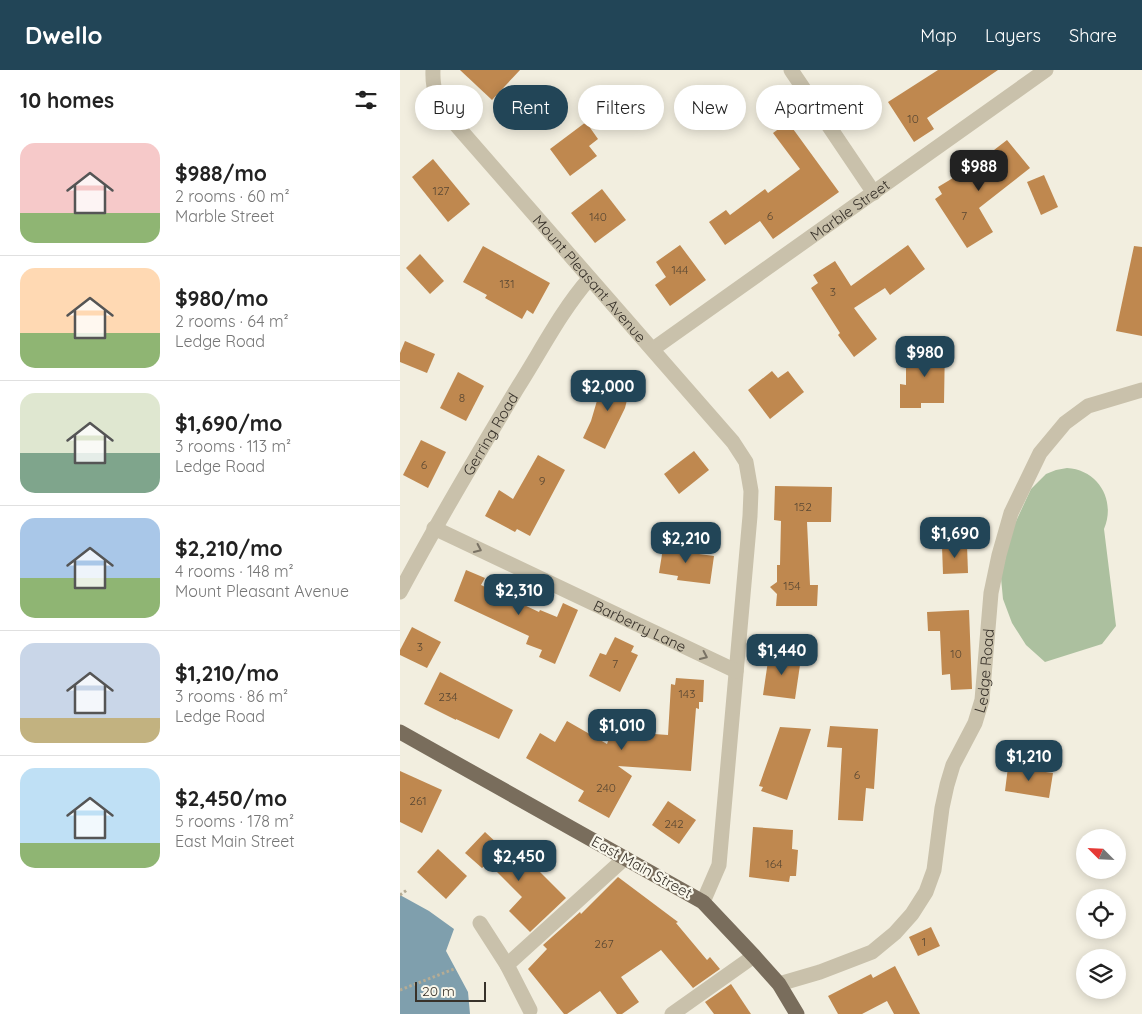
<!DOCTYPE html>
<html lang="en">
<head>
<meta charset="utf-8">
<style>
  :root { --surface:#fff; --page:#f2f2f2; --text:#222; --muted:#767676; --line:#e0e0e0; --accent:#224557 }
  body { margin:0; font-family:Quicksand,sans-serif; background:var(--page); color:var(--text); height:100vh; display:flex; flex-direction:column; font-size:19px; white-space:nowrap }
  * { box-sizing:border-box; margin:0 }
  p { font-size:16px; color:var(--muted) }
  .icon { flex:none; width:28px; height:28px; fill:none; stroke:currentColor; stroke-width:2; stroke-linecap:round; stroke-linejoin:round }
  .map { position:relative; flex:1; overflow:hidden }
  .details { display:flex; flex-direction:column; background:var(--surface); width:400px }
  .details>* { flex:none }
  .guide { position:absolute; left:15px; top:15px; width:475px; height:45px; display:flex; gap:10px }
  .needle { width:32px; rotate:294deg }
  .buttons { position:absolute; left:676px; top:759px; display:grid; gap:10px }
  .buttons a { display:grid; place-items:center; width:50px; height:50px; border-radius:50%; background:var(--surface); box-shadow:0 2px 12px #0003; font-size:25px }
  .scale { position:absolute; left:15px; bottom:12px; width:71px; box-sizing:border-box; padding-left:5px; border:2px solid #38322a; border-top:0; font-size:14px; line-height:18px; white-space:nowrap; color:#38322a; -webkit-text-stroke:4px #f9f7eb; paint-order:stroke }
  .price { position:absolute; translate:-50% -42px; padding:0 11px; border-radius:10px; background:var(--accent); color:#fff; font-size:16px; line-height:32px; filter:drop-shadow(0 1px 2px #0008) }
  .price::after { content:''; position:absolute; left:50%; top:30px; width:15px; height:11px; margin-left:-8px; background:inherit; clip-path:polygon(0 0,100% 0,50% 100%) }
  .price.on { background:#222; color:#fff }
  ul { padding:0; list-style:none }
  li { display:flex; align-items:center; gap:15px; height:125px; padding:0 20px }
  li+li { border-top:1px solid var(--line) }
  li span { display:grid; place-items:center; flex:none; width:140px; height:100px; border-radius:15px; color:#555 }
  li>.icon { margin-inline-start:auto }
  span .icon { width:60px; height:60px; fill:#fffc; stroke-width:1 }
  li b { font-size:21px }
  h2 { display:flex; justify-content:space-between; align-items:center; height:60px; padding:0 20px; font-size:21px }
  .pill { padding:0 18px; border-radius:22px; background:var(--surface); box-shadow:0 2px 12px #0003; font-size:18px; line-height:45px }
  .pill.on { background:var(--accent); color:#fff }
  header { display:flex; align-items:center; gap:30px; box-sizing:border-box; height:70px; padding:0 25px; background:var(--accent); color:#fff }
  header strong { font-size:24px }
  nav { display:flex; gap:28px; margin-inline-start:auto; font-size:18px }
  main { display:flex; flex:1; min-height:0 }
  .map>svg:first-child { display:block }
  .green { fill:#acc09f }
  .water { fill:#7f9fad }
  .building { fill:#bf884f }
  .lines { fill:none; stroke-linecap:round; stroke-linejoin:round }
  .path { stroke:#b5ac95; stroke-width:3; stroke-dasharray:2.5 2.5; stroke-linecap:butt }
  .minor { stroke:#c9c1ab; stroke-width:15 }
  .major { stroke:#796d5c; stroke-width:15 }
  .oneway { stroke:#797264 }
  .labels { text-anchor:middle; dominant-baseline:central; stroke-width:4.5; stroke-linejoin:round; paint-order:stroke }
  .number-label { font-size:12px; fill:#5a4833 }
  .street-label { font-size:15px; fill:#38322a; stroke:#f9f7eb }
</style>
</head>
<body>
<header>
<strong>Dwello</strong>
<nav><a>Map</a><a>Layers</a><a>Share</a></nav>
</header>
<main>
<section class="details">
<h2>10 homes<svg class="icon" aria-label="filters" viewBox="0 0 24 24"><path d="M4 7h16M4 17h16"/><circle cx="9" cy="7" r="2"/><circle cx="15" cy="17" r="2"/></svg></h2>
<ul>
<li><span style="background:linear-gradient(#f6c9c9 70%,#8fb573 0)"><svg class="icon" aria-label="home" viewBox="0 0 24 24"><path d="M3 11l9-7 9 7M6 9v11h12V9"/></svg></span><div><b>$988/mo</b><p>2 rooms · 60 m²</p><p>Marble Street</p></div></li>
<li><span style="background:linear-gradient(#ffd9b3 65%,#8fb573 0)"><svg class="icon" aria-label="home" viewBox="0 0 24 24"><path d="M3 11l9-7 9 7M6 9v11h12V9"/></svg></span><div><b>$980/mo</b><p>2 rooms · 64 m²</p><p>Ledge Road</p></div></li>
<li><span style="background:linear-gradient(#dfe7d0 60%,#7fa58c 0)"><svg class="icon" aria-label="home" viewBox="0 0 24 24"><path d="M3 11l9-7 9 7M6 9v11h12V9"/></svg></span><div><b>$1,690/mo</b><p>3 rooms · 113 m²</p><p>Ledge Road</p></div></li>
<li><span style="background:linear-gradient(#a9c7e8 60%,#8fb573 0)"><svg class="icon" aria-label="home" viewBox="0 0 24 24"><path d="M3 11l9-7 9 7M6 9v11h12V9"/></svg></span><div><b>$2,210/mo</b><p>4 rooms · 148 m²</p><p>Mount Pleasant Avenue</p></div></li>
<li><span style="background:linear-gradient(#c9d6e8 75%,#c2b280 0)"><svg class="icon" aria-label="home" viewBox="0 0 24 24"><path d="M3 11l9-7 9 7M6 9v11h12V9"/></svg></span><div><b>$1,210/mo</b><p>3 rooms · 86 m²</p><p>Ledge Road</p></div></li>
<li><span style="background:linear-gradient(#bfe0f5 75%,#8fb573 0)"><svg class="icon" aria-label="home" viewBox="0 0 24 24"><path d="M3 11l9-7 9 7M6 9v11h12V9"/></svg></span><div><b>$2,450/mo</b><p>5 rooms · 178 m²</p><p>East Main Street</p></div></li>
</ul>
</section>
<div class="map">
<svg width="742" height="944" viewBox="0 0 742 944">
  <rect width="100%" height="100%" fill="#f2eedf"/>
  <!-- green -->
  <path class="green" d="M667 398C699 400 716 431 704 459L716 556 702 574 645 592 626 575 612 553 603 529 601 508 611 462 631 419 646 404 656 400Z"/>
  <!-- water -->
  <polygon class="water" points="0,825 29,841 54,859 46,881 68,922 70,944 0,944"/>
  <!-- building -->
  <g class="building">
    <polygon points="60,0 120,0 92,30"/>
    <polygon points="538,0 598,0 527,48 534,59 514,72 488,32"/>
    <polygon points="186,52 198,69 189,76 197,86 170,106 150,79"/>
    <polygon points="388,52 439,122 373,169 360,151 325,175 309,152 326,140 330,145 365,119 368,123 400,99 373,63"/>
    <polygon points="607,70 630,98 579,138 593,162 567,178 535,129 542,124 538,117 558,105 559,107"/>
    <polygon points="33,89 70,134 48,152 12,107"/>
    <polygon points="644,105 658,137 641,145 627,112"/>
    <polygon points="202,119 226,150 195,173 171,143"/>
    <polygon points="280,175 306,210 270,236 255,215 266,207 256,192"/>
    <polygon points="508,175 525,199 490,225 485,218 454,238 477,269 454,287 438,265 440,263 411,218 418,213 413,205 435,191 451,216"/>
    <polygon points="83,176 150,213 133,244 127,240 122,249 85,228 87,225 63,212"/>
    <polygon points="734,176 742,177 742,266 716,261"/>
    <polygon points="20,184 44,211 30,224 6,198"/>
    <polygon points="5,271 35,284 27,303 0,292 0,283"/>
    <polygon points="524,273 545,273 544,333 521,333 521,338 500,338 500,314 506,315 506,290 524,290"/>
    <polygon points="372,301 378,308 388,301 404,322 370,349 348,320"/>
    <polygon points="58,302 84,316 66,351 40,338"/>
    <polygon points="204,307 231,314 225,338 205,379 183,368 191,351"/>
    <polygon points="21,370 46,382 28,418 3,405"/>
    <polygon points="294,381 309,400 279,424 264,404"/>
    <polygon points="138,385 165,400 130,466 117,459 115,462 85,446 99,420 113,429"/>
    <polygon points="375,416 432,417 431,452 407,452 410,515 418,515 417,536 376,536 377,524 370,517 377,512 377,495 380,495 381,451 374,450"/>
    <polygon points="264,472 285,475 284,482 314,486 310,514 277,510 278,506 259,503"/>
    <polygon points="567,475 568,503 543,504 542,476"/>
    <polygon points="66,500 85,508 81,515 139,542 140,540 157,547 163,533 178,540 155,594 139,587 142,580 126,574 129,566 54,531"/>
    <polygon points="569,540 572,619 551,620 550,604 542,605 540,561 528,561 527,542"/>
    <polygon points="12,557 41,572 27,598 0,585 0,580"/>
    <polygon points="215,567 234,576 231,582 238,585 220,622 189,606 200,583 206,585"/>
    <polygon points="369,584 401,588 395,629 363,625"/>
    <polygon points="40,602 113,640 99,669 56,649 56,650 24,634"/>
    <polygon points="276,608 304,610 303,632 299,632 299,639 296,638 291,701 218,696 232,706 209,748 178,731 184,721 126,688 140,663 155,672 167,651 207,674 212,661 268,665 271,614 275,615"/>
    <polygon points="430,656 478,659 474,719 466,718 463,751 438,750 442,678 427,677"/>
    <polygon points="380,657 411,659 387,730 361,721 363,717 359,716"/>
    <polygon points="608,697 653,703 649,728 605,721"/>
    <polygon points="0,701 42,720 22,763 0,752"/>
    <polygon points="268,731 296,750 279,774 252,755"/>
    <polygon points="353,757 393,760 392,779 398,780 396,806 390,806 389,812 349,807"/>
    <polygon points="85,762 115,790 122,784 166,828 130,862 109,841 122,827 88,793 82,798 65,783"/>
    <polygon points="38,779 67,806 46,829 17,802"/>
    <polygon points="218,807 278,852 276,853 307,890 310,887 320,899 293,918 261,880 221,907 239,932 222,944 217,944 200,921 167,944 164,944 128,899 147,879 143,875 180,842 181,844"/>
    <polygon points="531,857 540,876 518,886 509,867"/>
    <polygon points="495,896 520,944 494,944 487,931 462,944 438,944 428,926 471,904 473,908"/>
    <polygon points="331,914 351,944 314,944 305,932"/>
  </g>
  <g class="lines">
    <!-- path -->
    <g class="path">
      <polyline points="0,825 7,820"/>
      <polyline points="0,920 54,899"/>
    </g>
    <!-- minor -->
    <g class="minor">
      <path id="s1" d="M33 0C32 21 38 32 50 48L333 372 346 392 351 421 350 446 319 795 303 832"/>
      <polyline points="391,0 474,123"/>
      <path id="s2" d="M253 279 646 0"/>
      <path id="s3" d="M34 458 336 601"/>
      <path id="s4" d="M0 522C37 453 77 385 118 317 141 281 161 241 189 209"/>
      <polyline points="80,853 107,895 130,940"/>
      <polyline points="107,895 225,788"/>
      <path id="s5" d="M379 914 420 902 472 882 495 863 512 844 526 822 534 800 542 738 547 715 553 695 575 653 582 630 591 523 599 485 611 443 640 383 665 353 688 336 742 320"/>
      <polyline points="272,944 354,886"/>
    </g>
    <!-- major -->
    <polyline class="major" points="0,662 303,832 354,886 379,914 397,944"/>
  </g>
  <!-- one-way arrows -->
  <defs><path id="oneway-chevron" d="M-2-3.5L2.5 0L-2 3.5" fill="none" stroke-width="1.6" stroke-linecap="round" stroke-linejoin="round" transform="scale(1.25)"/></defs>
  <g class="oneway">
    <use href="#oneway-chevron" transform="translate(78 479) rotate(25)"/>
    <use href="#oneway-chevron" transform="translate(304 586) rotate(25)"/>
  </g>
  <g class="labels">
    <!-- number labels -->
    <g class="number-label">
      <text x="513" y="48">10</text>
      <text x="41" y="120">127</text>
      <text x="370" y="145">6</text>
      <text x="564" y="145">7</text>
      <text x="198" y="146">140</text>
      <text x="280" y="199">144</text>
      <text x="107" y="213">131</text>
      <text x="433" y="221">3</text>
      <text x="62" y="327">8</text>
      <text x="24" y="394">6</text>
      <text x="142" y="410">9</text>
      <text x="403" y="436">152</text>
      <text x="392" y="515">154</text>
      <text x="20" y="576">3</text>
      <text x="556" y="583">10</text>
      <text x="215" y="593">7</text>
      <text x="287" y="623">143</text>
      <text x="48" y="626">234</text>
      <text x="457" y="704">6</text>
      <text x="206" y="717">240</text>
      <text x="18" y="730">261</text>
      <text x="274" y="753">242</text>
      <text x="374" y="793">164</text>
      <text x="524" y="871">1</text>
      <text x="204" y="873">267</text>
    </g>
    <!-- street labels -->
    <g class="street-label">
      <text stroke="none"><textPath href="#s2" startOffset="241">Marble Street</textPath></text>
      <text stroke="none"><textPath href="#s1" startOffset="265">Mount Pleasant Avenue</textPath></text>
      <text stroke="none"><textPath href="#s4" startOffset="182">Gerring Road</textPath></text>
      <text stroke="none"><textPath href="#s3" startOffset="228">Barberry Lane</textPath></text>
      <text stroke="none"><textPath href="#s5" startOffset="411">Ledge Road</textPath></text>
      <text transform="translate(242 797) rotate(29)">East Main Street</text>
    </g>
  </g>
</svg>
<div class="buttons">
<a><svg class="needle" viewBox="-14 -14 28 28"><path d="M0-13l5 13h-10z" fill="#e53935"/><path d="M0 13l5-13h-10z" fill="#767676"/></svg></a>
<a><svg class="icon" aria-label="locate" viewBox="0 0 24 24"><circle cx="12" cy="12" r="6"/><path d="M12 2v4M12 18v4M2 12h4M18 12h4"/></svg></a>
<a><svg class="icon" aria-label="layers" viewBox="0 0 24 24"><path d="M12 4l9 5-9 5-9-5zM3 14l9 5 9-5"/></svg></a>
</div>
<div class="scale">20 m</div>
<b class="price on" style="left:579px;top:122px">$988</b>
<b class="price" style="left:525px;top:308px">$980</b>
<b class="price" style="left:208px;top:342px">$2,000</b>
<b class="price" style="left:555px;top:489px">$1,690</b>
<b class="price" style="left:286px;top:494px">$2,210</b>
<b class="price" style="left:119px;top:546px">$2,310</b>
<b class="price" style="left:382px;top:606px">$1,440</b>
<b class="price" style="left:222px;top:681px">$1,010</b>
<b class="price" style="left:629px;top:712px">$1,210</b>
<b class="price" style="left:119px;top:812px">$2,450</b>
<div class="guide">
<a class="pill">Buy</a>
<a class="pill on">Rent</a>
<a class="pill">Filters</a>
<a class="pill">New</a>
<a class="pill">Apartment</a>
</div>
</div>
</main>
</body>
</html>
